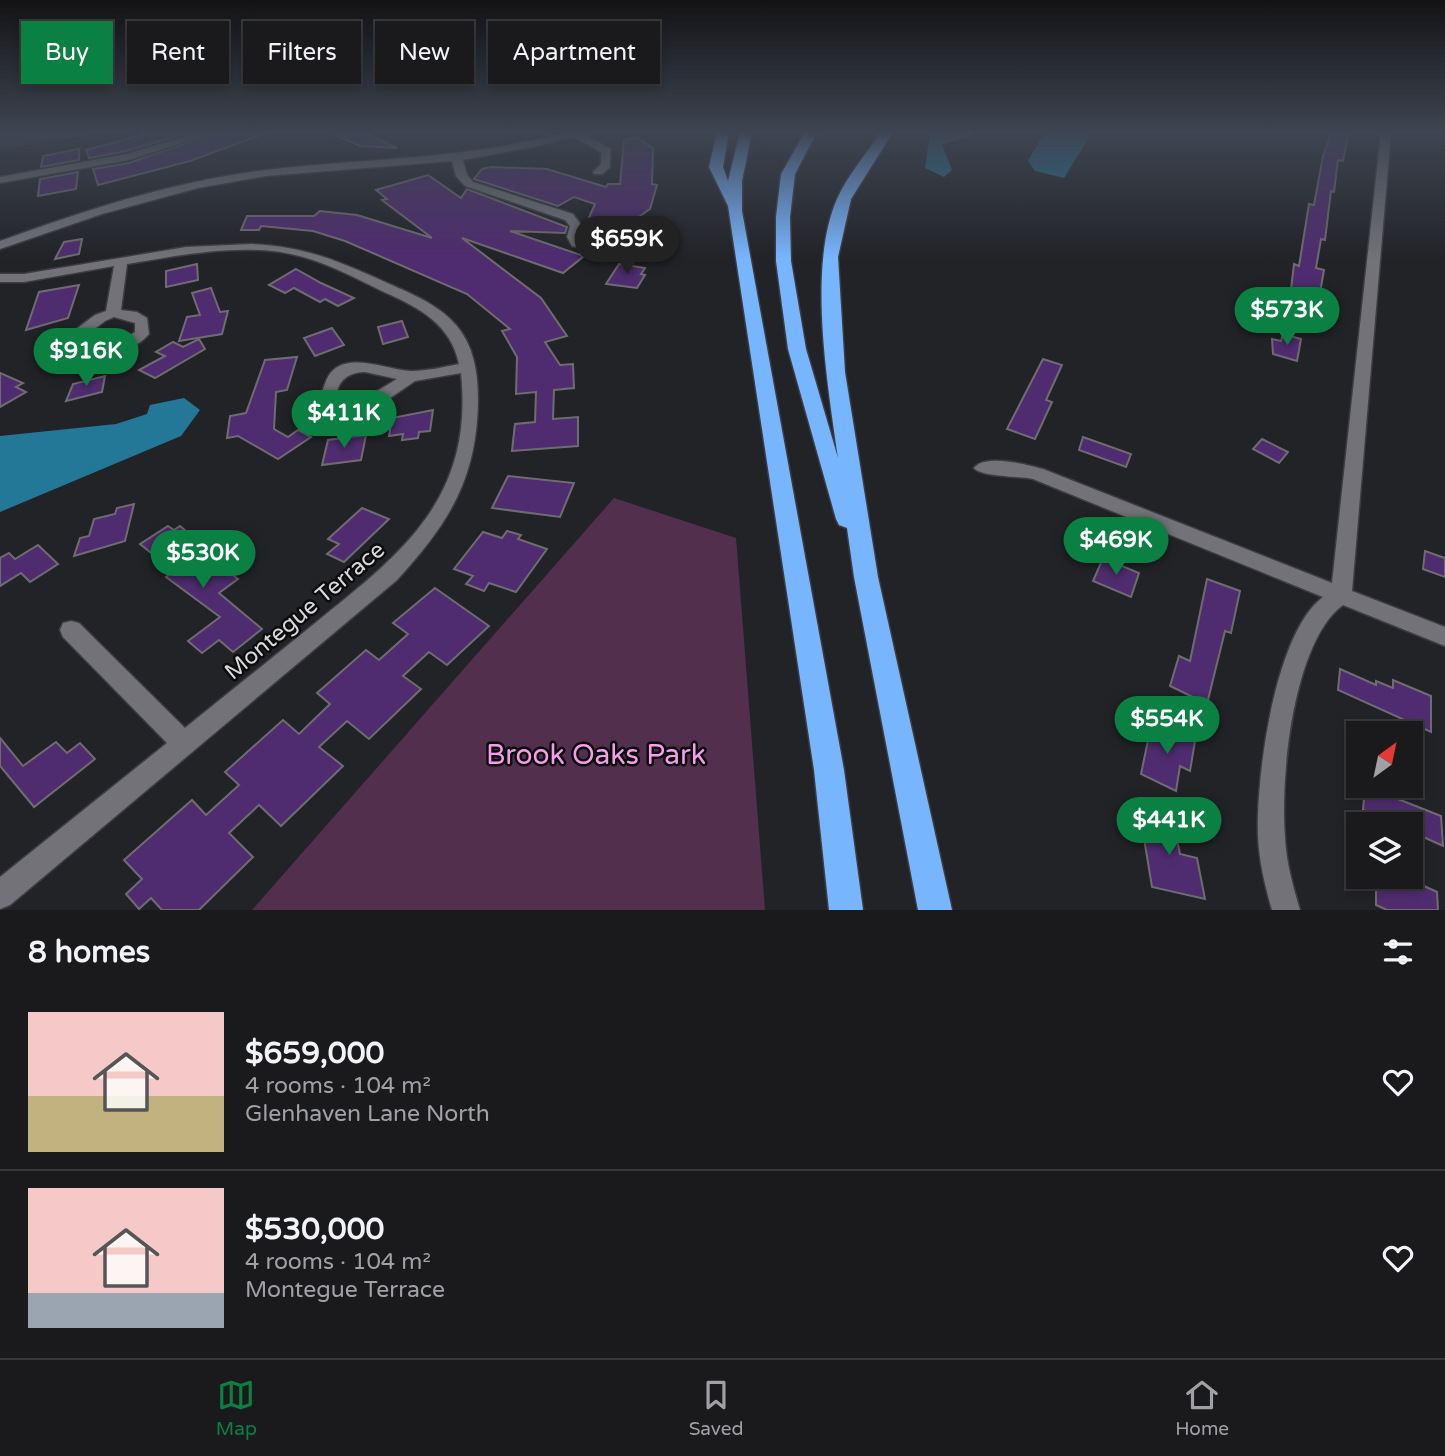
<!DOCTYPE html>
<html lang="en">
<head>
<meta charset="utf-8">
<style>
  :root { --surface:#1a1a1d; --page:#232326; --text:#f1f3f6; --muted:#9fa1a4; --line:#38383b; --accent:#0b8043 }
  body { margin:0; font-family:"Varela Round",sans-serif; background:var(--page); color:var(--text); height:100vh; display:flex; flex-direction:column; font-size:26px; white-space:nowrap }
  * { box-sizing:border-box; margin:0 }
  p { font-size:23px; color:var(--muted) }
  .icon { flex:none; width:38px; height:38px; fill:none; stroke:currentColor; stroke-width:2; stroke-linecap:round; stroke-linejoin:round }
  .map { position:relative; height:910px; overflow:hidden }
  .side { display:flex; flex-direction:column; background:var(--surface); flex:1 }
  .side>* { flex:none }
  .guide { position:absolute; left:21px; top:21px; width:700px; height:63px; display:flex; gap:14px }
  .needle { width:46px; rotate:33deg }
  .fabs { position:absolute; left:1346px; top:721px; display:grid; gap:14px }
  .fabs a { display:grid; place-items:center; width:77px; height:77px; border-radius:0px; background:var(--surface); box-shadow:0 4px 10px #0003,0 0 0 2px var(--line); font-size:35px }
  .price { position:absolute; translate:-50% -60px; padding:0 16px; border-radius:24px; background:var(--accent); color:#fff; font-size:23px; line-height:46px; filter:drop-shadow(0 2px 4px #0008) }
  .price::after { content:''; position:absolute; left:50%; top:42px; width:21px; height:16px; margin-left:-10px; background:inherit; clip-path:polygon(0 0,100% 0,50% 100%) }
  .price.selected { background:#222; color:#fff }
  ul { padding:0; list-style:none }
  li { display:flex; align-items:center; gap:21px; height:175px; padding:0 28px }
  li+li { border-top:2px solid var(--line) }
  li span { display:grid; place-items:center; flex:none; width:196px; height:140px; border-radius:0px; color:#555 }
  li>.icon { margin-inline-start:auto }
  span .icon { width:84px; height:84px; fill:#fffc; stroke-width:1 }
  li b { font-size:30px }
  h2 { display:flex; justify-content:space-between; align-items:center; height:84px; padding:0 28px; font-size:30px }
  .tag { padding:0 24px; border-radius:0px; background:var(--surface); box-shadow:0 4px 10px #0003,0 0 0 2px var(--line); font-size:24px; line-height:63px }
  .tag.selected { background:var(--accent); color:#fff }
  .dock { display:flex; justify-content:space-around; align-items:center; height:98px; border-top:2px solid var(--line); background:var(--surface); font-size:19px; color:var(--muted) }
  .dock a { display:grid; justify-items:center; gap:4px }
  .dock .selected { color:var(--accent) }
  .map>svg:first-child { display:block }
  .green { fill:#532f4e }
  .water { fill:#237897 }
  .building { fill:#4f2c6f; stroke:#6f6c71; stroke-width:2 }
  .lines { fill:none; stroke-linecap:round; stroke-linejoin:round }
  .minor-casing { stroke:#3d3d41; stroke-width:3 }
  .highway-casing { stroke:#3d3d41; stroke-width:3 }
  .minor { fill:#727278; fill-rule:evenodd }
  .highway { fill:#78b5ff; fill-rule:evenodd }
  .labels { text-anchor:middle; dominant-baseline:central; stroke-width:5; stroke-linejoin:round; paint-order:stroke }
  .street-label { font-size:23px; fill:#d9d9dc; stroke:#0c0c0e }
  .near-park-label { font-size:28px; fill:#f69ce9; stroke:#0c0c0e }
</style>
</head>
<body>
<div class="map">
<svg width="1445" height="910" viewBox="0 0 1445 910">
  <rect width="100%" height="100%" fill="#222327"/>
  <!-- green -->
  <g class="green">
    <polygon points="0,132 104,132 0,149"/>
    <polygon points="614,498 736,538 765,910 252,910"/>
  </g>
  <!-- water -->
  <g class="water">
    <polygon points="930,132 981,132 942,145 952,170 944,177 925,168"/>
    <polygon points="1052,132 1086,132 1088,139 1064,178 1035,171 1028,161 1041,138"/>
    <polygon points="184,398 200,410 181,436 0,512 0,436 116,424 147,414 150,405"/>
  </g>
  <!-- building -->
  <g class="building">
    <polygon points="153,132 191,132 126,151 89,158 86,150"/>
    <polygon points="218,132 266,133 190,161 98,185 93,169 129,163"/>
    <polygon points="329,132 363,132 397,148 360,146"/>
    <polygon points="1332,132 1348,135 1343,161 1338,160 1334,192 1331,191 1325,240 1321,239 1316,268 1324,270 1317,310 1298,306 1300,300 1290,298 1294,264 1299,266 1309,204 1314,205 1323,156"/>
    <polygon points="636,137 653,148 652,184 657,185 650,209 616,233 591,234 587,222 595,204 574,197 558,206 474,179 482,169 492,167 547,169 606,187 608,184 620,184 624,140"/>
    <polygon points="79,149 79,160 41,167 43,156"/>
    <polygon points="78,172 76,189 38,196 40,179"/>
    <polygon points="428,175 461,198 467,189 567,227 565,233 510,231 584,256 563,273 462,238 541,298 567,336 545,342 560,365 573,364 574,388 554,390 553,419 578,417 578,446 512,451 515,424 535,422 536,392 516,394 517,357 502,331 510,329 467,294 345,241 313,231 261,226 259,230 241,230 247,216 314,216 320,211 357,215 432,238 382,200 387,199 376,190"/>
    <polygon points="82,239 79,254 55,259 64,242"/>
    <polygon points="197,264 198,280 166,287 166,271"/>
    <polygon points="619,264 645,268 641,274 645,275 637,288 606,284"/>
    <polygon points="296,269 321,283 354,298 338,306 325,299 320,302 294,288 285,293 269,285"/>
    <polygon points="79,285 68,318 26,330 39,292"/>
    <polygon points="211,288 220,312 228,311 222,334 179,341 187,317 200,315 192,293"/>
    <polygon points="402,321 408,337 383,344 378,327"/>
    <polygon points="332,328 344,345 315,356 304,338"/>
    <polygon points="1283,334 1301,339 1297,361 1273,354 1272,339 1281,341"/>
    <polygon points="199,339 205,349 155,378 139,370 165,356 156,352 173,342 183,347"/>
    <polygon points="297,357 287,390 276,392 274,429 288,437 298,430 311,437 278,459 238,436 227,438 230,416 246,413 265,360"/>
    <polygon points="1043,359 1062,365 1046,400 1052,402 1035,439 1007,429"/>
    <polygon points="0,373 23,383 16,387 26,392 0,407"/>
    <polygon points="105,376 102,392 66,401 73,384"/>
    <polygon points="433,410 430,431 419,432 418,438 402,440 403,434 389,436 392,418"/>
    <polygon points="366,435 361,460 322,465 328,440"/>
    <polygon points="1083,437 1131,454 1126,467 1079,450"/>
    <polygon points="1262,439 1288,452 1279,463 1253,449"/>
    <polygon points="508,476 574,483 560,517 492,508"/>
    <polygon points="134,504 125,541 74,556 80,538 89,536 94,519 115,514 117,508"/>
    <polygon points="362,508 389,519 344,562 327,554 339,544 328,539"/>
    <polygon points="168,526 174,530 180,526 194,538 183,545 211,568 218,564 238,579 219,593 262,629 233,652 219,640 202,653 188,641 220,617 166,577 174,571 140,544"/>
    <polygon points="507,531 521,535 518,539 547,549 516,592 489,583 484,591 466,584 473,576 454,569 483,532 502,538"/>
    <polygon points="38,545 58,564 30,582 21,573 0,586 0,558 9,553 15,559"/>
    <polygon points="1425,551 1445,558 1445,577 1423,569"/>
    <polygon points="1103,558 1139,573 1131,597 1093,581"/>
    <polygon points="1207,579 1240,591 1231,633 1225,631 1207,704 1170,686 1179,656 1190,661"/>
    <polygon points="435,588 489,626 447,665 429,652 403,676 421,689 369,739 347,721 319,747 343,766 281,826 259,805 229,833 253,857 199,910 162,910 151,898 139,909 126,894 142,879 124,860 192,800 206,815 239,785 225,772 283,720 299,734 330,704 317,693 366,650 379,660 408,634 393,623"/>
    <polygon points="1340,669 1376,685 1376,681 1393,688 1393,680 1431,696 1431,732 1338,690"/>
    <polygon points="1152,721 1195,741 1190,771 1180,766 1176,791 1141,774"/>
    <polygon points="0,738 23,766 56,742 67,753 80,743 95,759 34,807 0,766"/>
    <polygon points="1365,786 1441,816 1443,846 1410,831 1410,824 1394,824 1363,810"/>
    <polygon points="1139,808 1172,815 1180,854 1197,858 1205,899 1152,887"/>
    <polygon points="1376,877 1405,877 1437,892 1438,910 1387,910 1376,905"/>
  </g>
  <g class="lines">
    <defs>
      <g id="minor">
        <polygon points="200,132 215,132 129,160 0,183 0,177 127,154"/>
        <path d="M565 132H581L610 149V167L602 174H594L593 172 601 164V152L572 136 538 146 463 160 467 175 473 182 573 214 582 226 581 240 603 246 642 245 647 246V252L603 254 572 246 567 237 570 226 565 220 465 186 456 176 452 161 266 176 198 188 102 214 0 249V241C86 210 174 181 266 170 366 158 467 160 565 132Z"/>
        <path d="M1381 132H1391L1352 591 1445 627V646L1343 605C1293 642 1280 778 1285 837 1286 862 1293 886 1300 910H1272C1265 886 1259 861 1258 836 1256 778 1274 634 1323 597L1033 479C1019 476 981 477 974 468 985 453 1028 465 1043 469L1332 583Z"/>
        <path d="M251 244C303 246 336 260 383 281 409 293 437 303 456 325 474 346 478 373 478 400 477 479 449 523 397 580L10 905 0 909V877L167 743 63 637 60 630 63 623 71 621 79 623 185 728C228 693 271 659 314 624 402 553 474 499 461 373L415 381 380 405 353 414 331 412 323 407C320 396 322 392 326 381 340 347 385 370 411 371 427 371 444 367 459 364 451 325 420 308 386 293 359 280 332 265 303 257 248 241 182 255 127 264L121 310 137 312 147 318 149 334C129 357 87 364 60 351L59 342 95 315 106 311 114 266 24 282H0V274H24L186 247ZM114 317 135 323V332C117 344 93 355 73 346L105 321ZM365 372 397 379 359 402 338 403C333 384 347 372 365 372Z"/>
      </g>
      <g id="highway">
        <polygon points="717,132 729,132 723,167 728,181 740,132 752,132 742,181 742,211 844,770 863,910 829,910 814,770 728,206 709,167"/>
        <path d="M805 132H817L795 174 790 217 791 261 806 349 838 458C828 386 807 267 837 199 847 176 867 153 881 132H893L851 199 838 257 845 372 878 577 952 910H918L854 577 847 528 839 525 836 519 788 349 776 261V217L781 174Z"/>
      </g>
    </defs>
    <!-- minor casing -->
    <use href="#minor" class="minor-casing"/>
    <!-- highway casing -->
    <use href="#highway" class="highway-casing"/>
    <!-- minor -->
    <use href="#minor" class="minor"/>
    <!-- highway -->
    <use href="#highway" class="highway"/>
  </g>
  <!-- sky -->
  <linearGradient id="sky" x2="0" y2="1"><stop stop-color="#131315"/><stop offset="0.51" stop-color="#3e4552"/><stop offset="1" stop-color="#3e4552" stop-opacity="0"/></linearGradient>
  <rect width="1445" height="259" fill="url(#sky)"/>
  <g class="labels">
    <!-- street labels -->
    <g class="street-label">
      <text transform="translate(305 611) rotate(-40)">Montegue Terrace</text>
    </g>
    <!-- near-park labels -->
    <g class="near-park-label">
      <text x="596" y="755">Brook Oaks Park</text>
    </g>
  </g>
</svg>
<div class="fabs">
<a><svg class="needle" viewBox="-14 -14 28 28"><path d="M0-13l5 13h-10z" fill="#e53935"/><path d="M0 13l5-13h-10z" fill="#9fa1a4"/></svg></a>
<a><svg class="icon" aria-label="layers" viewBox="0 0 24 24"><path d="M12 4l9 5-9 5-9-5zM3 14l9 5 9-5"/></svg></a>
</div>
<b class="price selected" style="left:627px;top:276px">$659K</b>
<b class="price" style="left:1287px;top:347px">$573K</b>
<b class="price" style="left:86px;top:388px">$916K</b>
<b class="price" style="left:344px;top:450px">$411K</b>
<b class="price" style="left:1116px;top:577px">$469K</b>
<b class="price" style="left:203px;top:590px">$530K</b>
<b class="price" style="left:1167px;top:756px">$554K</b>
<b class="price" style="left:1169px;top:857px">$441K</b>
<div class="guide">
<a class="tag selected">Buy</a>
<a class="tag">Rent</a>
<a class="tag">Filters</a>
<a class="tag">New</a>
<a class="tag">Apartment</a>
</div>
</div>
<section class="side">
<h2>8 homes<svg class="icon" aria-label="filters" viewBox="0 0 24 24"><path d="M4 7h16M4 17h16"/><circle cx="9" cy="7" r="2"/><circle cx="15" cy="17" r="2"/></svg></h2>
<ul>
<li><span style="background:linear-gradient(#f6c9c9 60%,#c2b280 0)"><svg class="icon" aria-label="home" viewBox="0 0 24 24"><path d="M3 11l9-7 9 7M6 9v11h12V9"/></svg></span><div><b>$659,000</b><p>4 rooms · 104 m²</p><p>Glenhaven Lane North</p></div><svg class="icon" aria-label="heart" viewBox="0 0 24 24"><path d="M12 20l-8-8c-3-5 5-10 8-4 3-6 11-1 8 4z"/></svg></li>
<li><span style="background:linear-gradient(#f6c9c9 75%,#9aa5b1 0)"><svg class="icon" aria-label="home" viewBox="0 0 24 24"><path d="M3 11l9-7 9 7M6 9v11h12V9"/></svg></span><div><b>$530,000</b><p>4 rooms · 104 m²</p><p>Montegue Terrace</p></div><svg class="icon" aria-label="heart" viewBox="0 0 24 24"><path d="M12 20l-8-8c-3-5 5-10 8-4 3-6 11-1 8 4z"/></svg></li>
</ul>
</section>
<nav class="dock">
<a class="selected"><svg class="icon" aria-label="map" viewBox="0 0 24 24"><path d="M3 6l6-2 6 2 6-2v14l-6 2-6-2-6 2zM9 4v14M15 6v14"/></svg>Map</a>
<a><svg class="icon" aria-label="saved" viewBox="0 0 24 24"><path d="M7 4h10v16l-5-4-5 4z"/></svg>Saved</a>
<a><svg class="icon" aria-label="home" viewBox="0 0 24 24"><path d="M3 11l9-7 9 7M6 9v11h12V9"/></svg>Home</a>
</nav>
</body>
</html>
